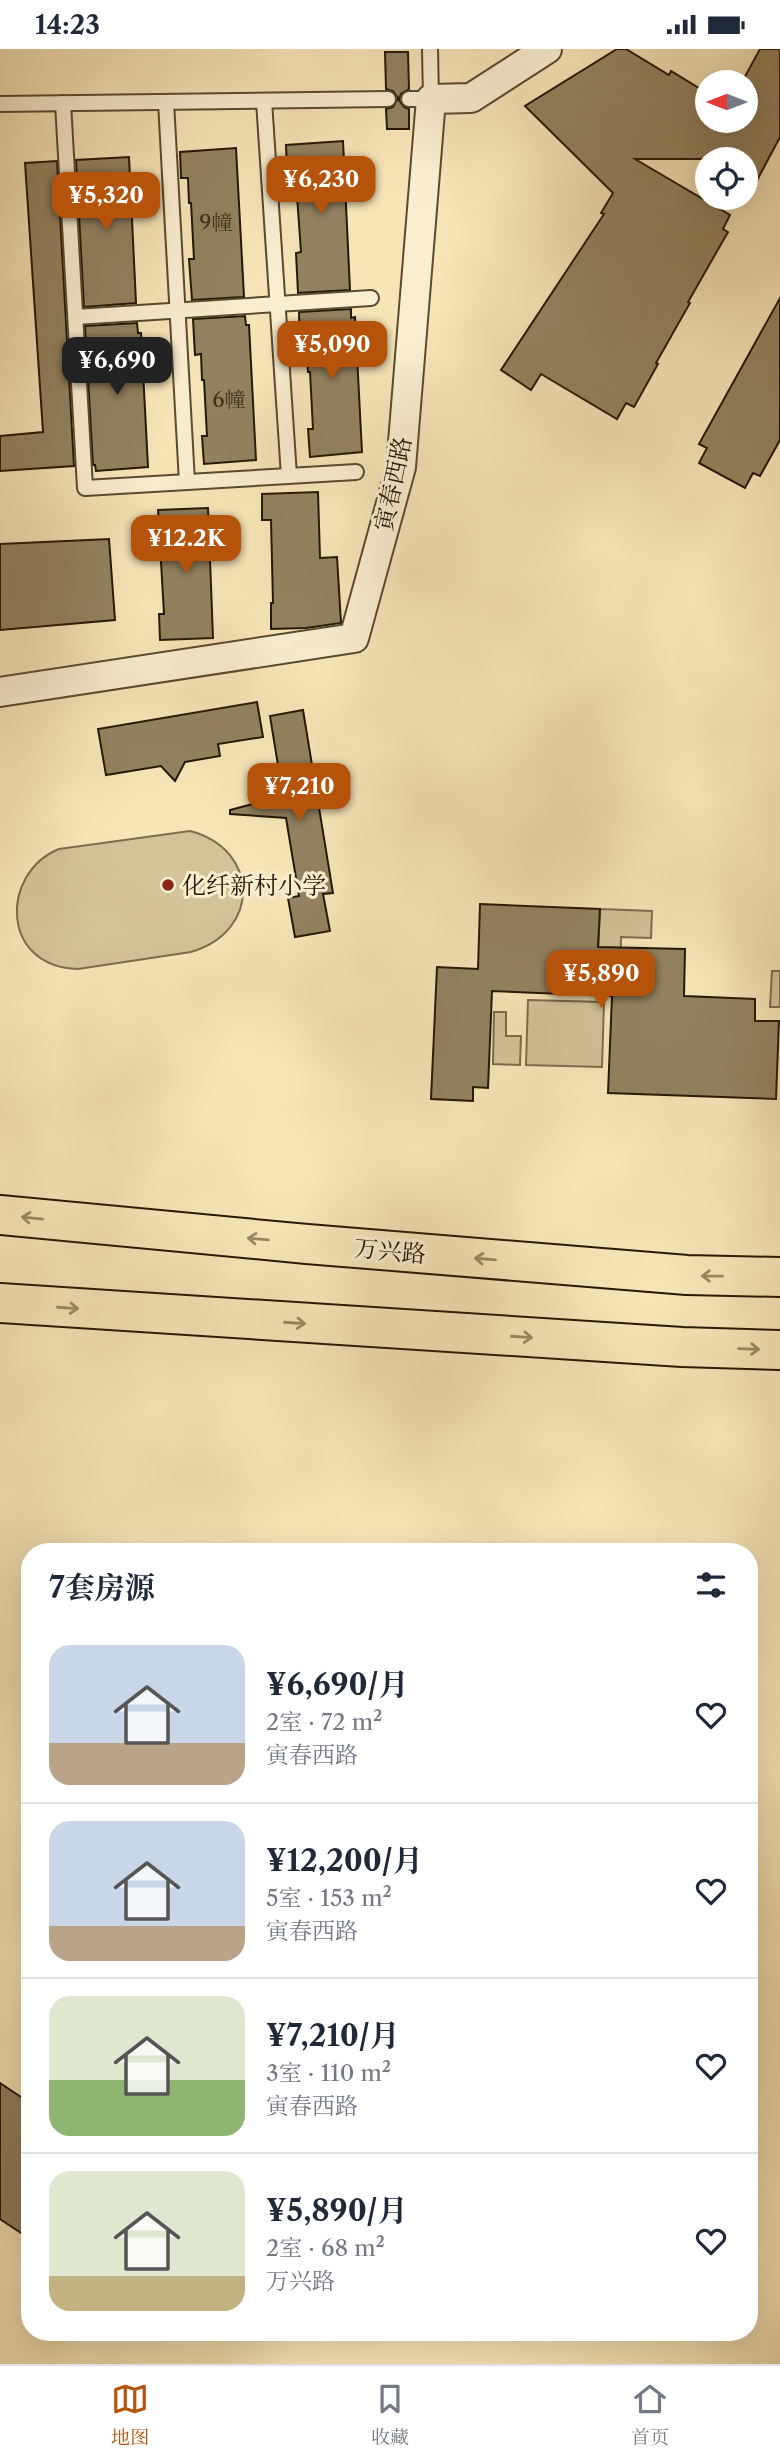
<!DOCTYPE html>
<html lang="zh">
<head>
<meta charset="utf-8">
<style>
  :root { --surface:#fff; --page:#f2f2f3; --text:#1f2937; --muted:#747a83; --line:#e0e1e3; --accent:#b45309 }
  body { margin:0; font-family:"Libre Caslon Text","Noto Serif SC",serif; background:var(--page); color:var(--text); height:100vh; display:flex; flex-direction:column; font-size:26px; white-space:nowrap }
  * { box-sizing:border-box; margin:0 }
  p { font-size:23px; color:var(--muted) }
  .icon { flex:none; width:38px; height:38px; fill:none; stroke:currentColor; stroke-width:2; stroke-linecap:round; stroke-linejoin:round }
  .map { position:relative; flex:1; overflow:hidden }
  .details { position:absolute; left:21px; top:1494px; width:737px; height:798px; display:flex; flex-direction:column; background:var(--surface); border-radius:28px; box-shadow:0 7px 28px #0002 }
  .details>* { flex:none }
  .needle { width:46px; rotate:270deg }
  .fabs { position:absolute; left:695px; top:21px; display:grid; gap:14px }
  .fabs a { display:grid; place-items:center; width:63px; height:63px; border-radius:50%; background:var(--surface); box-shadow:0 7px 28px #0002; font-size:35px }
  .price { position:absolute; translate:-50% -60px; padding:0 16px; border-radius:14px; background:var(--accent); color:#fff; font-size:23px; line-height:46px; filter:drop-shadow(0 2px 4px #0008) }
  .price::after { content:''; position:absolute; left:50%; top:42px; width:21px; height:16px; margin-left:-10px; background:inherit; clip-path:polygon(0 0,100% 0,50% 100%) }
  .price.on { background:#222; color:#fff }
  ul { padding:0; list-style:none }
  li { display:flex; align-items:center; gap:21px; height:175px; padding:0 28px }
  li+li { border-top:2px solid var(--line) }
  li span { display:grid; place-items:center; flex:none; width:196px; height:140px; border-radius:21px; color:#555 }
  li>.icon { margin-inline-start:auto }
  span .icon { width:84px; height:84px; fill:#fffc; stroke-width:1 }
  li b { font-size:30px }
  h2 { display:flex; justify-content:space-between; align-items:center; height:84px; padding:0 28px; font-size:30px }
  .status { display:flex; justify-content:space-between; align-items:center; height:49px; padding:0 35px; background:var(--surface); direction:ltr }
  .status svg { height:19px; fill:currentColor }
  .tabs { display:flex; justify-content:space-around; align-items:center; height:98px; border-top:2px solid var(--line); background:var(--surface); font-size:19px; color:var(--muted) }
  .tabs a { display:grid; justify-items:center; gap:4px }
  .tabs .on { color:var(--accent) }
  .map>svg:first-child { display:block }
  .green { fill:#d4c299; stroke:#7e6c4d; stroke-width:2 }
  .building { fill:#938260; stroke:#271701; stroke-width:2 }
  .lines { fill:none; stroke-linecap:round; stroke-linejoin:round }
  .service-casing { stroke:#5b4a2f; stroke-width:18 }
  .minor-casing { stroke:#5b4a2f; stroke-width:32 }
  .primary-casing { stroke:#271701; stroke-width:42 }
  .service { stroke:#faeed1; stroke-width:14 }
  .minor { stroke:#faeed1; stroke-width:28 }
  .primary { stroke:#f7e5b8; stroke-width:38 }
  .oneway { stroke:#986 }
  .poi-dot { fill:#8f2418; stroke:#faeed1; stroke-width:2.5 }
  .labels { text-anchor:middle; dominant-baseline:central; stroke-width:6; stroke-linejoin:round; paint-order:stroke }
  .number-label { font-size:21px; fill:#423219 }
  .street-label { font-size:24px; fill:#271701; stroke:#faeed1 }
  .poi-label { font-size:24px; fill:#271701; stroke:#faeed1; text-anchor:start }
</style>
</head>
<body>
<div class="status"><b>14:23</b><svg viewBox="0 0 49 12"><path d="M0 12V9h3v3zM5 12V6h3v6zM10 12V3h3v9zM15 12V0h3v12zM26 1h20v11H26zM47 4h2v5h-2z"/></svg></div>
<div class="map">
<svg width="780" height="2315" viewBox="0 0 780 2315">
  <rect width="100%" height="100%" fill="#f7e5b8"/>
  <filter id="stains"><feTurbulence type="fractalNoise" baseFrequency=".00286" numOctaves="4"/><feColorMatrix values="0 0 0 0 .2 0 0 0 0 .09 0 0 0 0 .02 0 0 0 .5 -.17"/></filter>
  <radialGradient id="worn" r=".72"><stop offset=".6" stop-color="#630" stop-opacity="0"/><stop offset="1" stop-color="#630" stop-opacity=".3"/></radialGradient>
  <!-- green -->
  <g class="green">
    <path d="M190 782C260 800 261 883 191 903L78 920C0 918 0 824 59 800Z"/>
    <polygon points="600,860 652,862 651,889 621,888 620,930 597,929"/>
    <polygon points="772,922 780,922 780,958 770,958"/>
    <polygon points="528,951 604,953 602,1018 526,1016"/>
    <polygon points="494,963 506,963 506,987 521,987 520,1016 493,1015"/>
  </g>
  <!-- building -->
  <g class="building">
    <polygon points="617,0 626,0 669,26 671,22 707,44 707,72 746,72 746,33 742,33 760,0 780,0 780,88 746,152 746,110 635,110 730,166 723,180 728,183 688,253 690,254 656,314 658,315 634,358 626,354 617,370 541,325 531,341 501,321 604,165 601,164 613,144 525,57"/>
    <polygon points="385,3 408,3 409,40 401,45 399,51 404,58 409,60 409,80 387,80 386,60 393,58 398,49 393,42 386,40"/>
    <polygon points="343,92 350,241 298,244 296,204 301,203 297,147 295,147 294,122 287,122 286,96"/>
    <polygon points="236,99 244,248 192,251 189,210 194,210 191,154 189,154 188,129 181,129 180,103"/>
    <polygon points="129,108 136,254 84,258 76,111"/>
    <polygon points="57,112 74,417 0,422 0,387 43,383 25,114"/>
    <polygon points="780,249 780,391 760,427 753,424 745,439 699,414 707,399 699,395"/>
    <polygon points="351,260 351,269 355,268 362,403 310,408 308,380 313,380 310,323 308,323 306,298 300,298 299,263"/>
    <polygon points="245,267 246,276 249,276 256,411 204,415 202,387 207,387 204,331 202,331 201,305 195,306 193,270"/>
    <polygon points="137,274 138,284 141,284 148,418 96,422 95,416 93,416 85,277"/>
    <polygon points="318,443 320,509 337,508 341,574 306,579 271,580 271,554 273,554 271,471 262,471 262,445"/>
    <polygon points="208,459 213,589 160,591 159,565 164,565 158,461"/>
    <polygon points="109,490 115,571 0,581 0,495"/>
    <polygon points="257,653 263,688 218,695 220,707 185,713 175,732 161,717 106,726 98,680"/>
    <polygon points="303,661 333,844 323,845 330,882 295,888 288,849 299,847 286,769 230,765 230,761 283,747 270,667"/>
    <polygon points="480,855 600,860 598,898 685,900 684,947 755,950 755,972 779,972 776,1050 608,1044 612,947 492,942 488,1039 473,1038 473,1052 431,1050 437,918 478,920"/>
    <polygon points="0,2034 30,2054 30,2190 0,2170"/>
  </g>
  <g class="lines">
    <defs>
      <g id="service">
        <polyline points="409,50 431,50 430,0"/>
        <polyline points="264,52 289,427"/>
        <polyline points="166,53 187,433"/>
        <polyline points="63,54 85,439 356,423"/>
        <polyline points="0,55 388,50"/>
        <polyline points="76,268 371,249"/>
      </g>
      <polyline id="minor" points="0,643 354,589 401,418 431,50 471,49 547,0"/>
      <g id="primary">
        <polyline points="0,1166 307,1195 687,1226 780,1228"/>
        <polyline points="0,1254 682,1298 780,1301"/>
      </g>
    </defs>
    <!-- service casing -->
    <use href="#service" class="service-casing"/>
    <!-- minor casing -->
    <use href="#minor" class="minor-casing"/>
    <!-- primary casing -->
    <use href="#primary" class="primary-casing"/>
    <!-- service -->
    <use href="#service" class="service"/>
    <!-- minor -->
    <use href="#minor" class="minor"/>
    <!-- primary -->
    <use href="#primary" class="primary"/>
  </g>
  <!-- one-way arrows -->
  <defs><path id="oneway-shaft" d="M-6 0H5M1.5-3L5.5 0L1.5 3" fill="none" stroke-width="1.6" stroke-linecap="round" stroke-linejoin="round" transform="scale(1.75)"/></defs>
  <g class="oneway">
    <use href="#oneway-shaft" transform="translate(32 1169) rotate(-174)"/>
    <use href="#oneway-shaft" transform="translate(258 1190) rotate(-175)"/>
    <use href="#oneway-shaft" transform="translate(485 1210) rotate(-175)"/>
    <use href="#oneway-shaft" transform="translate(712 1227) rotate(-179)"/>
    <use href="#oneway-shaft" transform="translate(68 1259) rotate(4)"/>
    <use href="#oneway-shaft" transform="translate(295 1274) rotate(4)"/>
    <use href="#oneway-shaft" transform="translate(522 1288) rotate(4)"/>
    <use href="#oneway-shaft" transform="translate(749 1300) rotate(2)"/>
  </g>
  <!-- markers -->
  <circle class="poi-dot" cx="168" cy="836" r="7"/>
  <g class="labels">
    <!-- number labels -->
    <g class="number-label">
      <text x="216" y="173">9幢</text>
      <text x="229" y="350">6幢</text>
    </g>
    <!-- street labels -->
    <g class="street-label">
      <text transform="translate(393 435) rotate(-78)">寅春西路</text>
      <text transform="translate(390 1202) rotate(5)">万兴路</text>
    </g>
    <!-- poi labels -->
    <g class="poi-label">
      <text x="182" y="836">化纤新村小学</text>
    </g>
  </g>
  <rect width="100%" height="100%" filter="url(#stains)"/>
  <rect width="100%" height="100%" fill="url(#worn)"/>
</svg>
<div class="fabs">
<a><svg class="needle" viewBox="-14 -14 28 28"><path d="M0-13l5 13h-10z" fill="#e53935"/><path d="M0 13l5-13h-10z" fill="#747a83"/></svg></a>
<a><svg class="icon" aria-label="locate" viewBox="0 0 24 24"><circle cx="12" cy="12" r="6"/><path d="M12 2v4M12 18v4M2 12h4M18 12h4"/></svg></a>
</div>
<b class="price" style="left:321px;top:167px">¥6,230</b>
<b class="price" style="left:106px;top:183px">¥5,320</b>
<b class="price" style="left:332px;top:332px">¥5,090</b>
<b class="price on" style="left:117px;top:348px">¥6,690</b>
<b class="price" style="left:186px;top:526px">¥12.2K</b>
<b class="price" style="left:299px;top:774px">¥7,210</b>
<b class="price" style="left:601px;top:961px">¥5,890</b>
<section class="details">
<h2>7套房源<svg class="icon" aria-label="filters" viewBox="0 0 24 24"><path d="M4 7h16M4 17h16"/><circle cx="9" cy="7" r="2"/><circle cx="15" cy="17" r="2"/></svg></h2>
<ul>
<li><span style="background:linear-gradient(#c9d6e8 70%,#b9a48a 0)"><svg class="icon" aria-label="home" viewBox="0 0 24 24"><path d="M3 11l9-7 9 7M6 9v11h12V9"/></svg></span><div><b>¥6,690/月</b><p>2室 · 72 m²</p><p>寅春西路</p></div><svg class="icon" aria-label="heart" viewBox="0 0 24 24"><path d="M12 20l-8-8c-3-5 5-10 8-4 3-6 11-1 8 4z"/></svg></li>
<li><span style="background:linear-gradient(#c9d6e8 75%,#b9a48a 0)"><svg class="icon" aria-label="home" viewBox="0 0 24 24"><path d="M3 11l9-7 9 7M6 9v11h12V9"/></svg></span><div><b>¥12,200/月</b><p>5室 · 153 m²</p><p>寅春西路</p></div><svg class="icon" aria-label="heart" viewBox="0 0 24 24"><path d="M12 20l-8-8c-3-5 5-10 8-4 3-6 11-1 8 4z"/></svg></li>
<li><span style="background:linear-gradient(#dfe7d0 60%,#8fb573 0)"><svg class="icon" aria-label="home" viewBox="0 0 24 24"><path d="M3 11l9-7 9 7M6 9v11h12V9"/></svg></span><div><b>¥7,210/月</b><p>3室 · 110 m²</p><p>寅春西路</p></div><svg class="icon" aria-label="heart" viewBox="0 0 24 24"><path d="M12 20l-8-8c-3-5 5-10 8-4 3-6 11-1 8 4z"/></svg></li>
<li><span style="background:linear-gradient(#dfe7d0 75%,#c2b280 0)"><svg class="icon" aria-label="home" viewBox="0 0 24 24"><path d="M3 11l9-7 9 7M6 9v11h12V9"/></svg></span><div><b>¥5,890/月</b><p>2室 · 68 m²</p><p>万兴路</p></div><svg class="icon" aria-label="heart" viewBox="0 0 24 24"><path d="M12 20l-8-8c-3-5 5-10 8-4 3-6 11-1 8 4z"/></svg></li>
</ul>
</section>
</div>
<nav class="tabs">
<a class="on"><svg class="icon" aria-label="map" viewBox="0 0 24 24"><path d="M3 6l6-2 6 2 6-2v14l-6 2-6-2-6 2zM9 4v14M15 6v14"/></svg>地图</a>
<a><svg class="icon" aria-label="saved" viewBox="0 0 24 24"><path d="M7 4h10v16l-5-4-5 4z"/></svg>收藏</a>
<a><svg class="icon" aria-label="home" viewBox="0 0 24 24"><path d="M3 11l9-7 9 7M6 9v11h12V9"/></svg>首页</a>
</nav>
</body>
</html>
